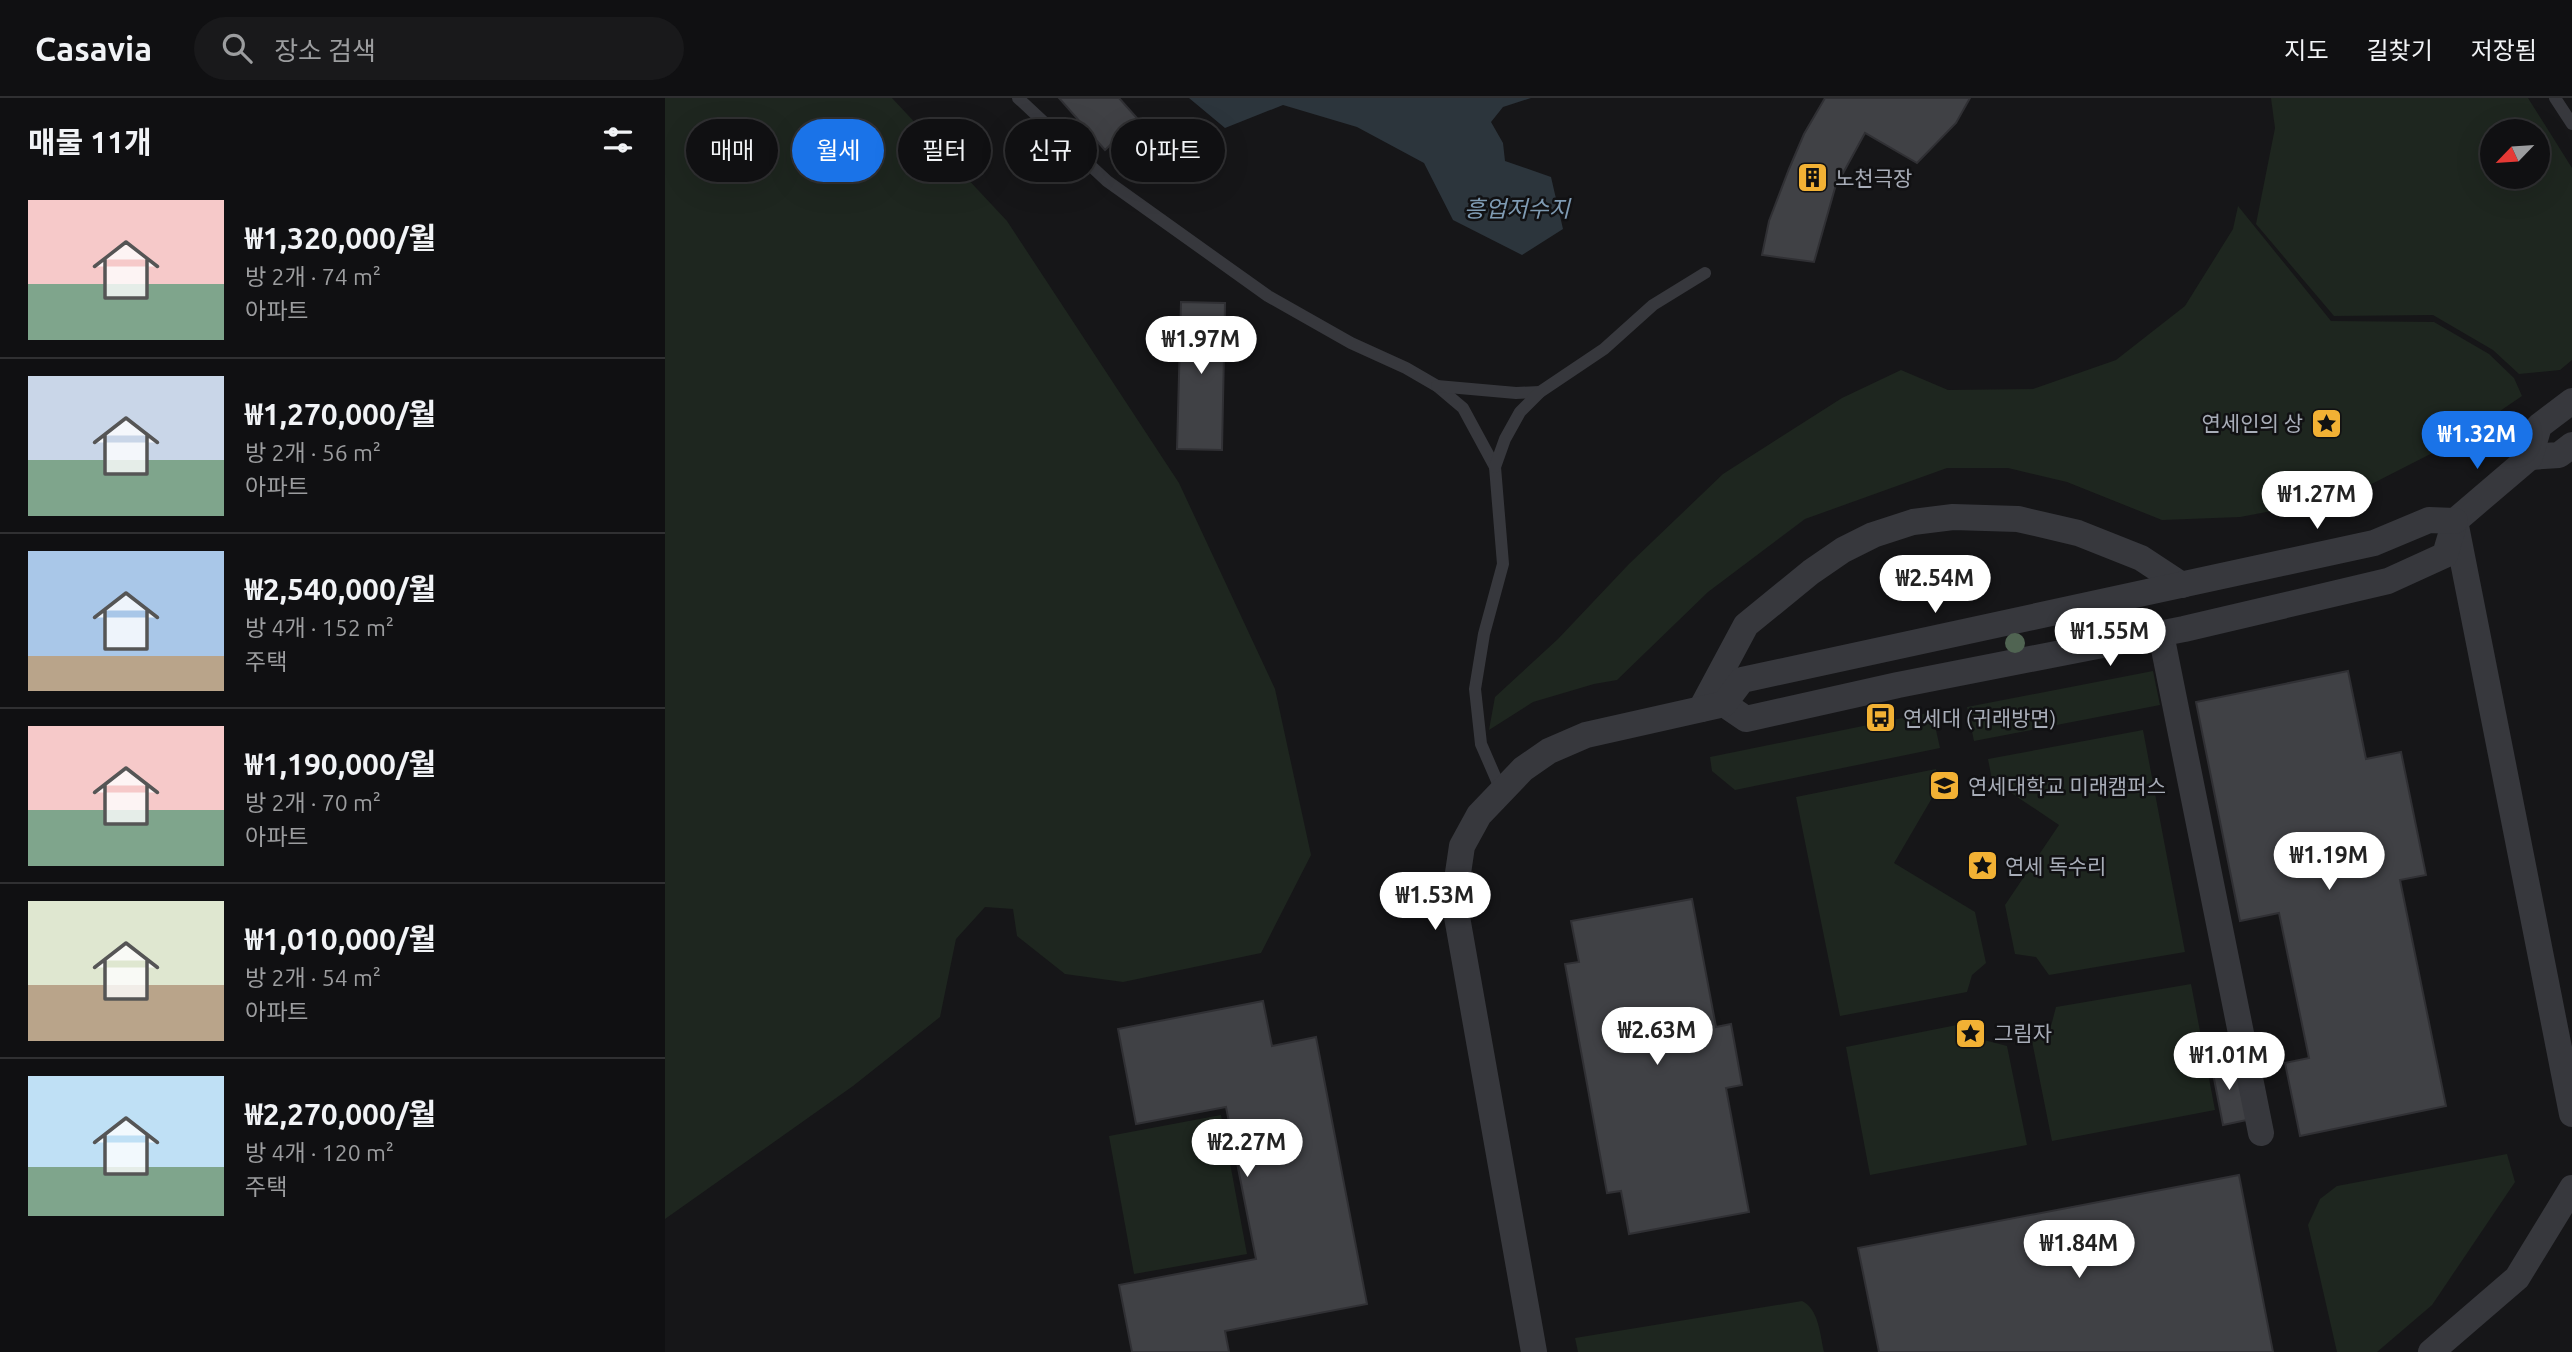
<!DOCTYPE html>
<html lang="ko">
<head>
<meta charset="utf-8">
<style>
  :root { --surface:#101012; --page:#19191b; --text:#f1f3f6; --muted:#9c9d9f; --line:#303032; --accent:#1a73e8 }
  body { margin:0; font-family:Ubuntu,"Noto Sans KR",sans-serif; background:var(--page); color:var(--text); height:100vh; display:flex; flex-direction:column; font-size:26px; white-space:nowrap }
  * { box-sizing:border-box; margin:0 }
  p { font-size:23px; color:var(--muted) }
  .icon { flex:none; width:38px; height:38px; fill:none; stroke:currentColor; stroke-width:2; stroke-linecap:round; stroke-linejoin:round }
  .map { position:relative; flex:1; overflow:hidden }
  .details { display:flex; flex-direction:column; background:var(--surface); width:665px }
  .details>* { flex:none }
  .banner { position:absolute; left:21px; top:21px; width:665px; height:63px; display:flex; gap:14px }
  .needle { width:46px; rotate:245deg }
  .fabs { position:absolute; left:1815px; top:21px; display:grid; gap:14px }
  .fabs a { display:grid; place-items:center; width:70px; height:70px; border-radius:50%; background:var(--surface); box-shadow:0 7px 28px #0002,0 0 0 2px var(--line); font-size:35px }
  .price { position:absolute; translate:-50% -60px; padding:0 16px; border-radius:24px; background:#fff; color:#222; font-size:23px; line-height:46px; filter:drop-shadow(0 2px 4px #0008) }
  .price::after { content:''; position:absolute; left:50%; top:42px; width:21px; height:16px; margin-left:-10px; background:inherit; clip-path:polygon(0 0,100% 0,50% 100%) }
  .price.current { background:var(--accent); color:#fff }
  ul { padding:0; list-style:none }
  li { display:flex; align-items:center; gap:21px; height:175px; padding:0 28px }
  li+li { border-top:2px solid var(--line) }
  li span { display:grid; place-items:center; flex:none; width:196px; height:140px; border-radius:0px; color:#555 }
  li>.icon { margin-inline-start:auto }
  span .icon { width:84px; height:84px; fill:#fffc; stroke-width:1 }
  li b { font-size:30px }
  h2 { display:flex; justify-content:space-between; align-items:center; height:84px; padding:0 28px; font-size:30px }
  .chip { padding:0 24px; border-radius:32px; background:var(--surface); box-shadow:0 7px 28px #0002,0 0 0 2px var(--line); font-size:24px; line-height:63px }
  .chip.current { background:var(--accent); color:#fff }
  header { display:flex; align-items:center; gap:42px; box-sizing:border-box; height:98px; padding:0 35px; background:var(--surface); border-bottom:2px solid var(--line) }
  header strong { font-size:33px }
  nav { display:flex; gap:38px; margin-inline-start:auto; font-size:24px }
  .search { width:490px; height:63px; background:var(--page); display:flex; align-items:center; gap:18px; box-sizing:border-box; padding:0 24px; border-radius:38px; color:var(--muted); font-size:26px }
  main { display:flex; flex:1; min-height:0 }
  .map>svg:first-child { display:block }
  .green { fill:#1e261f; fill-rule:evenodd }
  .water { fill:#2c353c }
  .building { fill:#404145; stroke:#303034; stroke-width:2 }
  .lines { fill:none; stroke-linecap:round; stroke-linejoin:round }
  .lane { stroke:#37383d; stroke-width:12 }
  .street { stroke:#37383d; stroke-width:26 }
  .tree { fill:#506452 }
  .labels { text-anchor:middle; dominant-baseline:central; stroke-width:5; stroke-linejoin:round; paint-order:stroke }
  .poi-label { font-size:21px; fill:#a8adb8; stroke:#111113; text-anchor:start }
  .water-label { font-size:23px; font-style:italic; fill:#7f9bb3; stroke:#111113 }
</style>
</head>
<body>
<header>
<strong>Casavia</strong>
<div class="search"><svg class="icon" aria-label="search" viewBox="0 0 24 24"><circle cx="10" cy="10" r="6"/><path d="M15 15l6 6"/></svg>장소 검색</div>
<nav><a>지도</a><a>길찾기</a><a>저장됨</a></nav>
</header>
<main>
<section class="details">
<h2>매물 11개<svg class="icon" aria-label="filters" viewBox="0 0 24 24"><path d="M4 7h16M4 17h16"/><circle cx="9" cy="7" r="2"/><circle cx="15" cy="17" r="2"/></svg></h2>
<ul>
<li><span style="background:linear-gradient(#f6c9c9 60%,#7fa58c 0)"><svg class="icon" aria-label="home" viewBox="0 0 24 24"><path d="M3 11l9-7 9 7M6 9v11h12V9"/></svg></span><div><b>₩1,320,000/월</b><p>방 2개 · 74 m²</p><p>아파트</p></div></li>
<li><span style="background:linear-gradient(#c9d6e8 60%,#7fa58c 0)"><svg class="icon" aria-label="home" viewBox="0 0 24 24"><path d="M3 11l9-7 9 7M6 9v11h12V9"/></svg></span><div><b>₩1,270,000/월</b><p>방 2개 · 56 m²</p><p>아파트</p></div></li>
<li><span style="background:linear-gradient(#a9c7e8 75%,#b9a48a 0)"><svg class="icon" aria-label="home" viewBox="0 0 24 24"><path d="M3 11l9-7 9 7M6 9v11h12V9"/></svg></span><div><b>₩2,540,000/월</b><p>방 4개 · 152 m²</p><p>주택</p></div></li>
<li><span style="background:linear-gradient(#f6c9c9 60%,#7fa58c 0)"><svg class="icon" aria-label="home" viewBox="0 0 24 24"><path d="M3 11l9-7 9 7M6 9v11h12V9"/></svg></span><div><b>₩1,190,000/월</b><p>방 2개 · 70 m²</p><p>아파트</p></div></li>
<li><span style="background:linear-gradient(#dfe7d0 60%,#b9a48a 0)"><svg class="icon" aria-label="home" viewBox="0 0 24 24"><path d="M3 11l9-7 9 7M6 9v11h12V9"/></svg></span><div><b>₩1,010,000/월</b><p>방 2개 · 54 m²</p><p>아파트</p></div></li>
<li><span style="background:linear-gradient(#bfe0f5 65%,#7fa58c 0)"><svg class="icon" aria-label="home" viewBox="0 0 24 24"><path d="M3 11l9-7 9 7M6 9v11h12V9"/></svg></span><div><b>₩2,270,000/월</b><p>방 4개 · 120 m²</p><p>주택</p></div></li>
</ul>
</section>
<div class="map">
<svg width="1907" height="1254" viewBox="0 0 1907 1254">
  <rect width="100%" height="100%" fill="#161618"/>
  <!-- green -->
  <g class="green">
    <polygon points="0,0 227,0 342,123 514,385 610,591 646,757 596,855 458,884 400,876 352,838 348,811 320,809 291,841 275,919 188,988 0,1121"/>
    <path d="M1606 0H1863L1907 70V262L1895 272 1854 276 1828 252 1768 217 1669 218 1591 126 1610 30ZM1827 33H1872V79H1827Z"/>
    <polygon points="1573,108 1666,223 1769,224 1824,256 1849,280 1857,298 1791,343 1681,399 1575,419 1497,422 1402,384 1343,370 1282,370 1140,421 1043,494 952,582 929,586 868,604 824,632 830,599 893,541 964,466 1058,376 1177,300 1236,272 1283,292 1368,291 1451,262 1520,208 1568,131"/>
    <polygon points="1488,573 1495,607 1309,643 1302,609"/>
    <polygon points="1267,614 1275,650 1070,692 1047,673 1045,659"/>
    <polygon points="1478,632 1520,854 1384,877 1371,859 1350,856 1340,807 1394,727 1327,682 1323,661"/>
    <polygon points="1271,671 1274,688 1229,765 1310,814 1321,865 1307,877 1302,894 1175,918 1131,699"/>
    <polygon points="1526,886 1550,1012 1387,1043 1367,943 1386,928 1391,909"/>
    <polygon points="1307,924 1319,942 1342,948 1362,1047 1205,1077 1181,949"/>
    <polygon points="556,1017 582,1156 469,1176 444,1038"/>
    <polygon points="1842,1056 1850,1084 1767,1207 1712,1254 1672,1254 1643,1127 1655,1101 1672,1088"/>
    <path d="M1137 1203C1154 1211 1155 1237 1159 1254H913L910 1240Z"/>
  </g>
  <!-- water -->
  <polygon class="water" points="524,0 866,0 838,9 826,24 838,45 840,63 886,79 898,131 857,157 788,122 759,65 692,29 618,7 560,30"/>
  <!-- building -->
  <g class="building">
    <polygon points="394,0 454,0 496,47 478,64 455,38 440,52"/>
    <polygon points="1160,0 1305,0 1291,25 1252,65 1200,35 1170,90 1149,164 1097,157 1104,123 1124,71 1139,36"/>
    <polygon points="516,204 560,205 557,352 512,351"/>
    <polygon points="1683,573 1701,661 1736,654 1761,777 1735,782 1781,1008 1635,1038 1620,965 1644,960 1614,815 1575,823 1531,604"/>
    <polygon points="1027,801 1051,929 1066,926 1077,987 1061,990 1084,1114 964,1136 956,1093 942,1095 900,866 914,864 906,823"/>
    <polygon points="598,903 607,948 651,939 702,1206 560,1233 564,1254 467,1254 454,1187 591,1161 561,1009 471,1026 453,931"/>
    <polygon points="1570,961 1582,1022 1558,1027 1546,965"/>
    <polygon points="1574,1077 1608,1254 1214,1254 1193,1150"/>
  </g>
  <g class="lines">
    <!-- lane -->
    <g class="lane">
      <polyline points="353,0 442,83 603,198 686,245 741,270 772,288 798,310 830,369 838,466 819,536 810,591 816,646 836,692"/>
      <polyline points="1890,0 1907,26"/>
      <polyline points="772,288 851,295 875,294"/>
      <polyline points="830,369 840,341 855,314 875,294 939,251 988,207 1040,175"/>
    </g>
    <!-- street -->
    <g class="street">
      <polyline points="1865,359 1894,357 1907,347"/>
      <polyline points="1791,428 1907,1016"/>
      <polyline points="1496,536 1596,1035"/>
      <polyline points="1059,606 1081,621 1233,587 1519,531 1723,483 1780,457 1790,423 1865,359 1874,328 1907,303"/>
      <polyline points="1036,611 1081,527 1146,474 1178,452 1208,437 1248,424 1288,419 1353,421 1413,435 1476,460 1517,487"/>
      <polyline points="869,1254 789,802 797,748 814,717 858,671 884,653 921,637 1059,606 1077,582 1709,445 1764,422 1790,423"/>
      <polyline points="1766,1254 1852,1180 1907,1090"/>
    </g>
  </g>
  <!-- trees -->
  <g class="tree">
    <circle cx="1452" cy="522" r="10"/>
    <circle cx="1403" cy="533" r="10"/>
    <circle cx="1350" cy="545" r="10"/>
  </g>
  <!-- icons -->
  <defs>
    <symbol id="building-square" viewBox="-11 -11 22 22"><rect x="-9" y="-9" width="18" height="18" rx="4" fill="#f2b134" stroke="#111113"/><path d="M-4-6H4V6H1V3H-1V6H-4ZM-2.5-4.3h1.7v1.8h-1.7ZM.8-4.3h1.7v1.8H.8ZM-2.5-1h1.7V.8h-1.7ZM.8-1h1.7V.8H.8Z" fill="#111"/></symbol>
    <symbol id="sight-square" viewBox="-11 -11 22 22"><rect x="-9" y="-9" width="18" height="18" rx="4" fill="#f2b134" stroke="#111113"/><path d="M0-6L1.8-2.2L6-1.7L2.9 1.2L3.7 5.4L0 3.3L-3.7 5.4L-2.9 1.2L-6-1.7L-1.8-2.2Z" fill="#111"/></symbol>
    <symbol id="bus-square" viewBox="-11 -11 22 22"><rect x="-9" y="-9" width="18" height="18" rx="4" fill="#f2b134" stroke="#111113"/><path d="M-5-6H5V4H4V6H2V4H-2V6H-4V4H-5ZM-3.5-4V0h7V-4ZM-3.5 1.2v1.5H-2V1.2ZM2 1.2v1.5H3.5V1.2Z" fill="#111"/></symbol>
    <symbol id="university-square" viewBox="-11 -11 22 22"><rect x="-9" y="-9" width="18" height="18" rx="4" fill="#f2b134" stroke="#111113"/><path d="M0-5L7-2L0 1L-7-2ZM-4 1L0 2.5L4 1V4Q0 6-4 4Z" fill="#111"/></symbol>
  </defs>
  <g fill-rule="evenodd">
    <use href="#building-square" x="1130" y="62" width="35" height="35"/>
    <use href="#sight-square" x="1644" y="308" width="35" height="35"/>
    <use href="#bus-square" x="1198" y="602" width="35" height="35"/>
    <use href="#university-square" x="1262" y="670" width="35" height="35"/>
    <use href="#sight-square" x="1300" y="750" width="35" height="35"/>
    <use href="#sight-square" x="1288" y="918" width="35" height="35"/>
  </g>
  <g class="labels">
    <!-- poi labels -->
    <g class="poi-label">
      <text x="1170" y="80">노천극장</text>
      <text x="1638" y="325" text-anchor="end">연세인의 상</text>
      <text x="1238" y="620">연세대 (귀래방면)</text>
      <text x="1303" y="688">연세대학교 미래캠퍼스</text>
      <text x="1340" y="768">연세 독수리</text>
      <text x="1329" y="935">그림자</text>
    </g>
    <!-- water labels -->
    <g class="water-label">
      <text x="852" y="110">흥업저수지</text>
    </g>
  </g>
</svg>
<div class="fabs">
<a><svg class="needle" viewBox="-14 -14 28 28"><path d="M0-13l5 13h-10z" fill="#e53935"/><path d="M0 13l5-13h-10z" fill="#9c9d9f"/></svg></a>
</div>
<b class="price" style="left:536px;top:278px">₩1.97M</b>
<b class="price current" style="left:1812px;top:373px">₩1.32M</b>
<b class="price" style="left:1652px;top:433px">₩1.27M</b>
<b class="price" style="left:1270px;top:517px">₩2.54M</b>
<b class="price" style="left:1445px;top:570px">₩1.55M</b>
<b class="price" style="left:1664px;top:794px">₩1.19M</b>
<b class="price" style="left:770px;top:834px">₩1.53M</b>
<b class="price" style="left:992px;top:969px">₩2.63M</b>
<b class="price" style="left:1564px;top:994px">₩1.01M</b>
<b class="price" style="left:582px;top:1081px">₩2.27M</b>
<b class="price" style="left:1414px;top:1182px">₩1.84M</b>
<div class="banner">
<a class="chip">매매</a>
<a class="chip current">월세</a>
<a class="chip">필터</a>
<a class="chip">신규</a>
<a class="chip">아파트</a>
</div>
</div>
</main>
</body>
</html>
